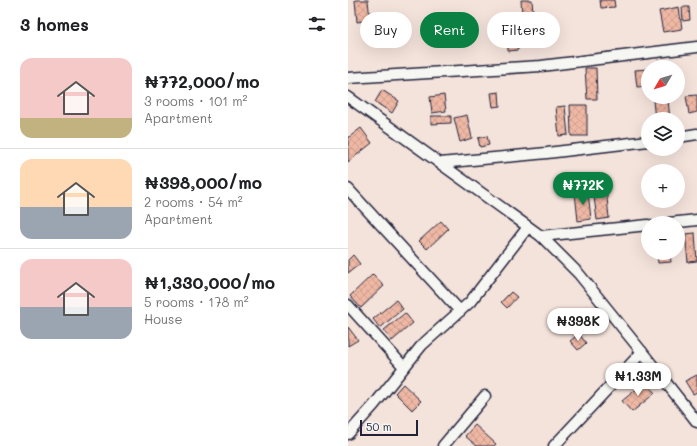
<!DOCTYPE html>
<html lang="en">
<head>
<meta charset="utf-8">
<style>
  :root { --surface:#fff; --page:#f2f2f2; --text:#202124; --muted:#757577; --line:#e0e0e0; --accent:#0b8043 }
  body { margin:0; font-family:Mali,sans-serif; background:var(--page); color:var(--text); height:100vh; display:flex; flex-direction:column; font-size:15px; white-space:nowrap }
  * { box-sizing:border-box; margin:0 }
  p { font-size:13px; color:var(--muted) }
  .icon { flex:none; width:22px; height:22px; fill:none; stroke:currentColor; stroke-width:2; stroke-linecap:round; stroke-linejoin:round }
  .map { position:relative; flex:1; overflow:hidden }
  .drawer { display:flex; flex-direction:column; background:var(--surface); width:348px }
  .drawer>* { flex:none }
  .banner { position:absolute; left:12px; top:12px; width:277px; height:36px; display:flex; gap:8px }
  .needle { width:26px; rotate:232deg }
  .buttons { position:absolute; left:293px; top:60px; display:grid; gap:8px }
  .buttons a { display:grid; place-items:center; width:44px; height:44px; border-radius:50%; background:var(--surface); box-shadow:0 4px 16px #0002; font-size:20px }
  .scale { position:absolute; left:12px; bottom:10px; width:58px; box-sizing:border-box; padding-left:4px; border:2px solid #22223b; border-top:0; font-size:11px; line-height:14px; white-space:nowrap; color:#22223b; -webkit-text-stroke:3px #f6f6f2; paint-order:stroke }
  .price { position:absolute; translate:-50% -34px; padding:0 9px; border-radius:14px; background:#fff; color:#222; font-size:13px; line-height:26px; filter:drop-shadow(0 1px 2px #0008) }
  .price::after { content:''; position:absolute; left:50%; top:24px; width:12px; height:9px; margin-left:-6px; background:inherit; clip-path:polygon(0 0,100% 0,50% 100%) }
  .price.selected { background:var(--accent); color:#fff }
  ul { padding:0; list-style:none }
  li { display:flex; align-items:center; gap:12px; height:100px; padding:0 20px }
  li+li { border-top:1px solid var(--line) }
  li span { display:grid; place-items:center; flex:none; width:112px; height:80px; border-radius:12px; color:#555 }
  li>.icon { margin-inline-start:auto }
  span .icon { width:48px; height:48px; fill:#fffc; stroke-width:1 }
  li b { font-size:17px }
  h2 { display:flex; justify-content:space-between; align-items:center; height:48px; padding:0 20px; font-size:17px }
  .tag { padding:0 14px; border-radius:18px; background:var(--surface); box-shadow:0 4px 16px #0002; font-size:14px; line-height:36px }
  .tag.selected { background:var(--accent); color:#fff }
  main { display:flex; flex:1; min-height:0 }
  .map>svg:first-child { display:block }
  .building { fill:url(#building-cross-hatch); stroke:#22223b }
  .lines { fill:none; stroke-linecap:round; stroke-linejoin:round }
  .minor-casing { stroke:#22223b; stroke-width:13 }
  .minor { stroke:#f6f6f2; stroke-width:10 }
</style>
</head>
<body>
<main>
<section class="drawer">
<h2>3 homes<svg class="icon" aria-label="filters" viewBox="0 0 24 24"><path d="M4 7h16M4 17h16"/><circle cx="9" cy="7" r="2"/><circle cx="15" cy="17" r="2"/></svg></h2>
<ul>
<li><span style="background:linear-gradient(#f6c9c9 75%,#c2b280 0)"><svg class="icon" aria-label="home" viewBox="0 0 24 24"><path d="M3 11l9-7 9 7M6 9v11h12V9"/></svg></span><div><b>₦772,000/mo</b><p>3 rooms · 101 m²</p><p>Apartment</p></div></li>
<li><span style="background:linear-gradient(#ffd9b3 60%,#9aa5b1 0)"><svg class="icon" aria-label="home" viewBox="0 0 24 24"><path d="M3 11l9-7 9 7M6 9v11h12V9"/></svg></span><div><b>₦398,000/mo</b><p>2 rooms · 54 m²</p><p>Apartment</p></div></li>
<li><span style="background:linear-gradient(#f6c9c9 60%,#9aa5b1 0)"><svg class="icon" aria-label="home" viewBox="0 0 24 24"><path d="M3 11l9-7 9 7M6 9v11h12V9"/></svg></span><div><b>₦1,330,000/mo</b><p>5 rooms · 178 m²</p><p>House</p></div></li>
</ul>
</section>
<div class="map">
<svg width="349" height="446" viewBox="0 0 349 446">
  <defs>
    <pattern id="building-cross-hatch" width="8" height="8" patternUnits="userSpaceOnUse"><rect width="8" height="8" fill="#efb8a4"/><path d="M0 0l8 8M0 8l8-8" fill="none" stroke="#cd9e8e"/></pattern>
  </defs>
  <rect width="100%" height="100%" fill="#f4e3db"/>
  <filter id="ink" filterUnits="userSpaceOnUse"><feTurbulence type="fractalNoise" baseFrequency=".025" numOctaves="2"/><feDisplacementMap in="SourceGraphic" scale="8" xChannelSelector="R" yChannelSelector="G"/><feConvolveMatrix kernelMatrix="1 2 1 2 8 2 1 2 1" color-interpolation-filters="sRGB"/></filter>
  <g filter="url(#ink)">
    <!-- building -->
    <g class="building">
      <polygon points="7,0 20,0 22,20 9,22"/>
      <polygon points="173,0 184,0 185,13 174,14"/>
      <polygon points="252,0 266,0 267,7 253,8"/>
      <polygon points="331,7 334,29 315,32 311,11"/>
      <polygon points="334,7 341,7 342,20 335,21"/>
      <polygon points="169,22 170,50 160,51 159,23"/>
      <rect x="104" y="26" width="11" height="6"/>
      <polygon points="237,68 248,68 249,99 239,99"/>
      <polygon points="300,69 300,86 289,87 287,70"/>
      <polygon points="34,90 51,101 44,113 27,102"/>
      <polygon points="151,92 152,106 145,107 143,93"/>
      <polygon points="96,95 98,111 84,113 82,97"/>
      <polygon points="349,95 349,112 341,114 338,96"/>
      <polygon points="320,100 322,119 307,119 305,101"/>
      <polygon points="222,105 239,105 239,136 223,136"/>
      <polygon points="217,106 220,135 211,136 208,107"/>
      <polygon points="119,115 124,138 112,142 106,118"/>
      <polygon points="83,116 103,116 103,123 83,124"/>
      <polygon points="13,128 24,143 0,162 0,138"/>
      <polygon points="139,136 141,145 132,147 130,138"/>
      <polygon points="258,187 261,218 249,220 245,189"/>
      <polygon points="240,192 243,219 230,221 227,193"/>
      <polygon points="93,221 100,229 79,249 71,241"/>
      <polygon points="347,233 349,261 340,262 337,234"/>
      <polygon points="309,253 322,253 323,262 310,263"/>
      <polygon points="5,255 12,264 0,273 0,260"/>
      <polygon points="25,274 36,286 13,308 2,296"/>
      <polygon points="163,292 169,297 159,308 153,302"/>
      <polygon points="48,300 55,309 32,328 25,319"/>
      <polygon points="57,313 65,323 44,341 36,330"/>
      <polygon points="0,327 10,340 0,346"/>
      <polygon points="231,334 238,343 230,350 222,341"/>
      <polygon points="349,375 349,392 345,394 337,381"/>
      <polygon points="297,382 307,393 284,412 274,401"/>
      <polygon points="55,384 73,401 64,410 47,393"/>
      <polygon points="127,425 148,444 146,446 129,446 117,436"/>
    </g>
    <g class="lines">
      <defs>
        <g id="minor">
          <polyline points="0,78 193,66 349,47"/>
          <polyline points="0,97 193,236 231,274 294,352 349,422"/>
          <polyline points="330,137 349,134"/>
          <polyline points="92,163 199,153 300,141"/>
          <polyline points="0,189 112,311"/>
          <polyline points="321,223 349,220"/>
          <polyline points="193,236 300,225"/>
          <polyline points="0,305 56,367"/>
          <polyline points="0,434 26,405 74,345 122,302 180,227"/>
          <polyline points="95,446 137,396"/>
          <polyline points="206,446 294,352"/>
        </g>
      </defs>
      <!-- minor casing -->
      <use href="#minor" class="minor-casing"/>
      <!-- minor -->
      <use href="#minor" class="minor"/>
    </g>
  </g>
</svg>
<div class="buttons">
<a><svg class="needle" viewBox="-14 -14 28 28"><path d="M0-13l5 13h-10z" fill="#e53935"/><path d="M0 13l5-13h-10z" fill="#757577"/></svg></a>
<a><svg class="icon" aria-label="layers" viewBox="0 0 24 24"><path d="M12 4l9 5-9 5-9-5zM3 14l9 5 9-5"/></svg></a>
<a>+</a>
<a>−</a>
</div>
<div class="scale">50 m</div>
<b class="price selected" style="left:235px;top:206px">₦772K</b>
<b class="price" style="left:230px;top:342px">₦398K</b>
<b class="price" style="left:290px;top:397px">₦1.33M</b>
<div class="banner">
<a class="tag">Buy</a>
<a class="tag selected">Rent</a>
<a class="tag">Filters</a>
</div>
</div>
</main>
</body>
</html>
